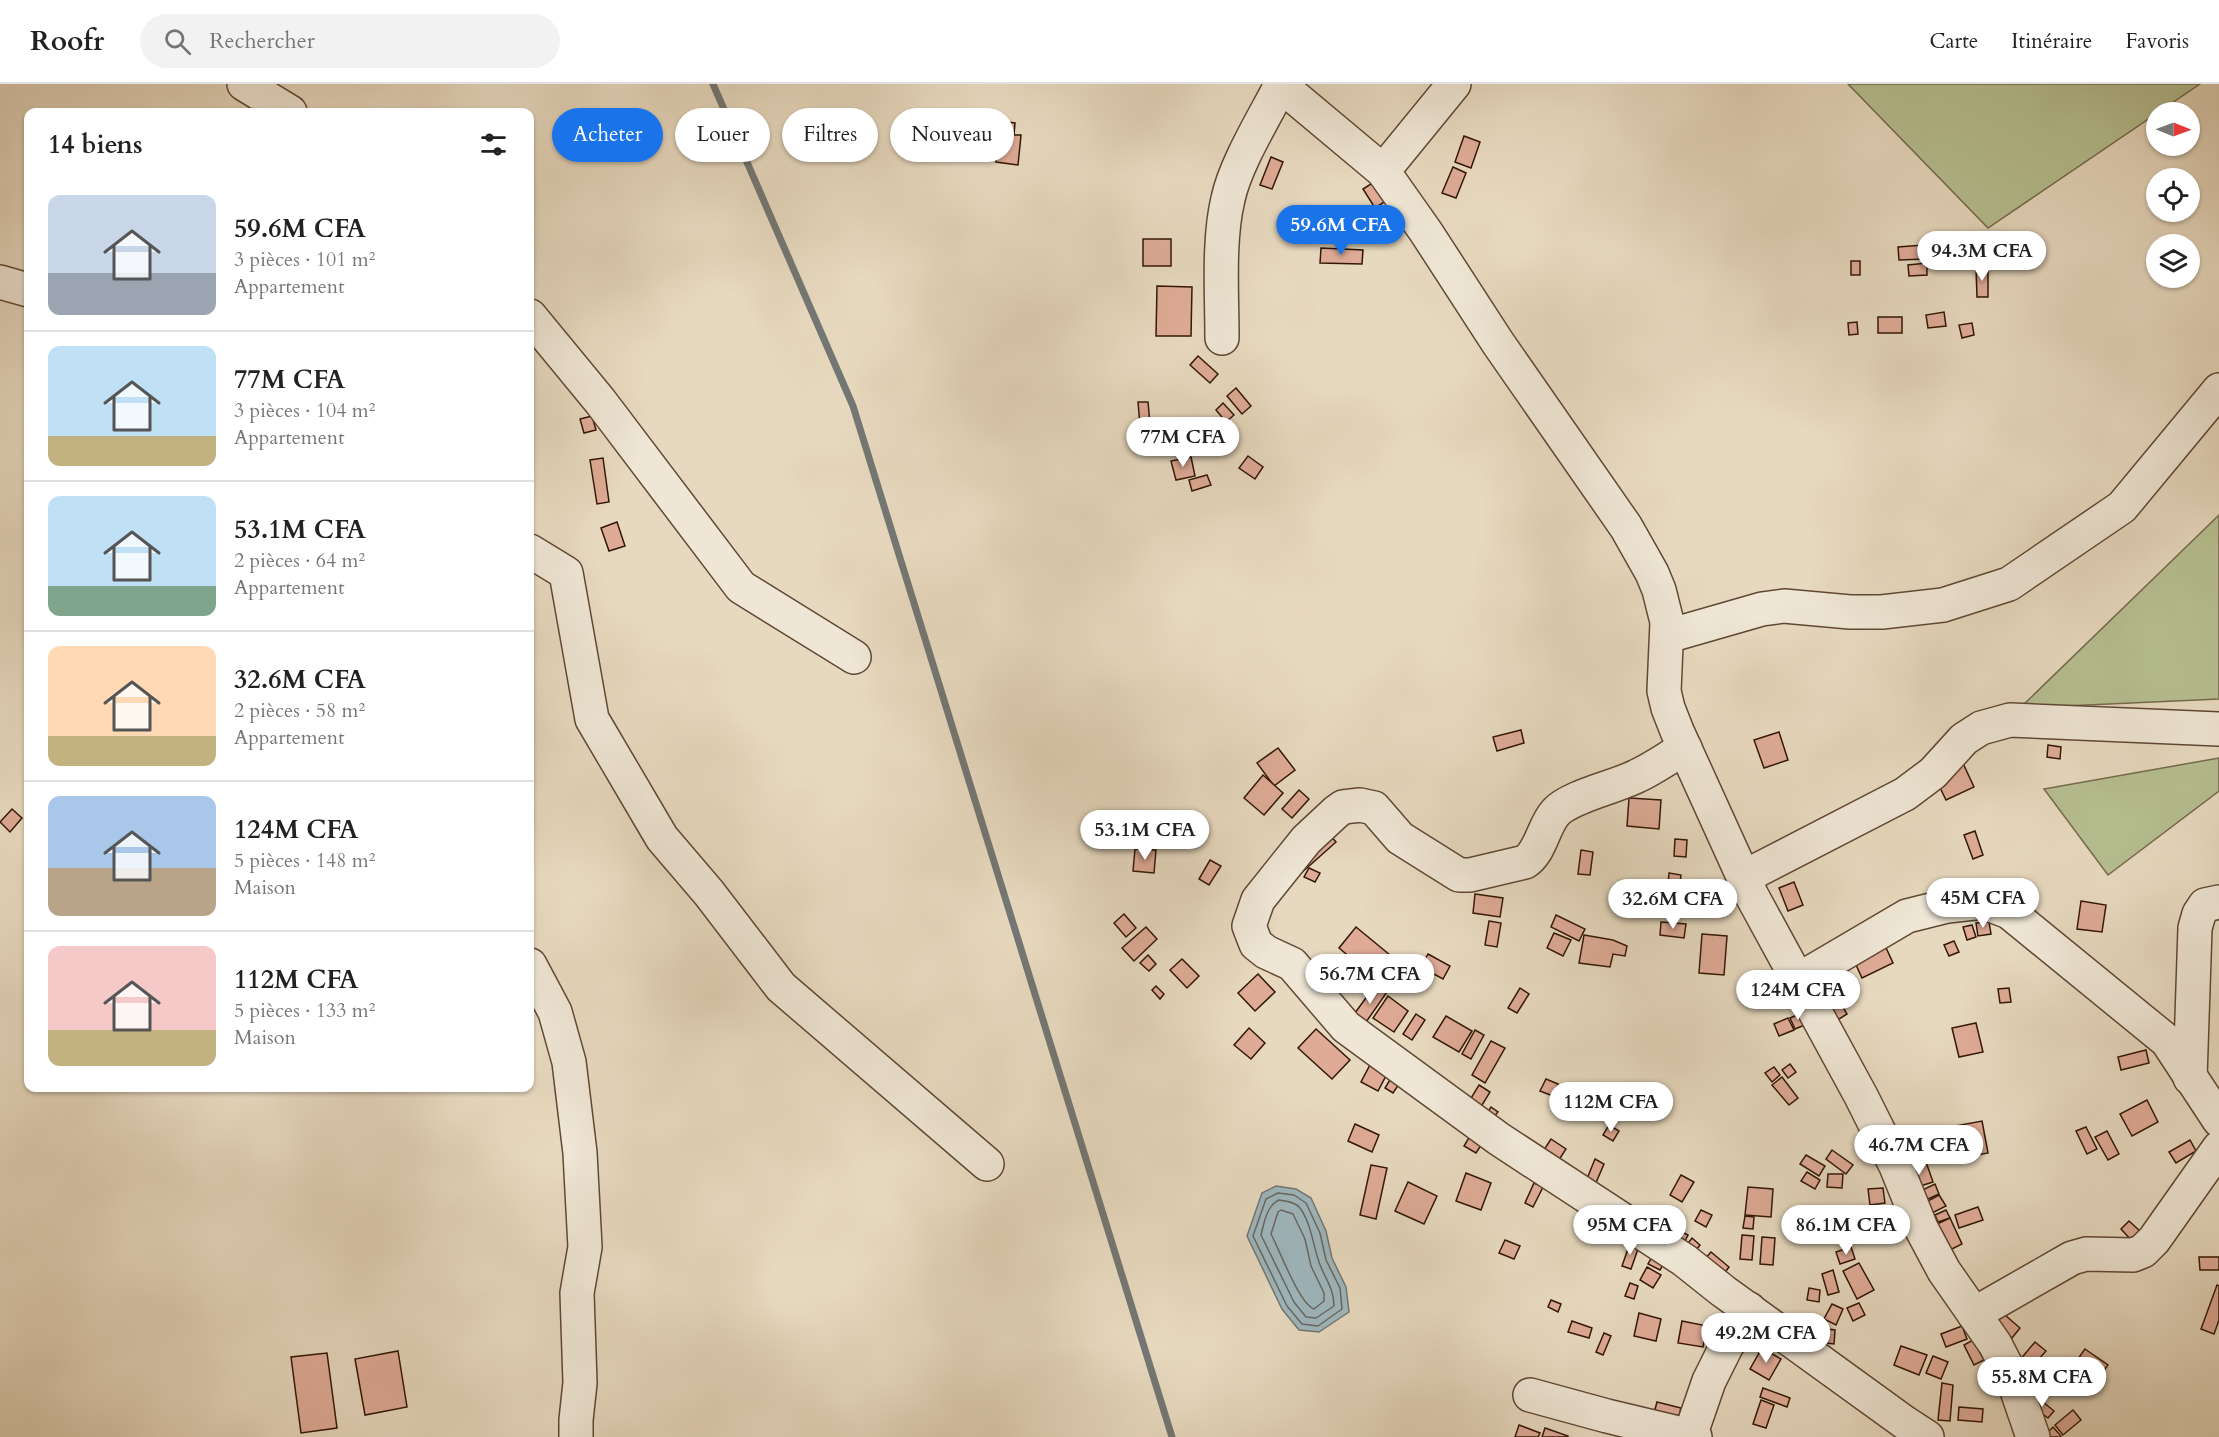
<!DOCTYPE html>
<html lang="fr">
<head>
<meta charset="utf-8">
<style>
  :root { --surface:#fff; --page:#f2f2f2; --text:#222; --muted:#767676; --line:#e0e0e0; --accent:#1a73e8 }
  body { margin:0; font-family:Cardo,serif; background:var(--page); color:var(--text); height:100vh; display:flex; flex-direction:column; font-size:22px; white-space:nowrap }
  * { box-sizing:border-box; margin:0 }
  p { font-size:20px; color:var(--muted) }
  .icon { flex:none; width:33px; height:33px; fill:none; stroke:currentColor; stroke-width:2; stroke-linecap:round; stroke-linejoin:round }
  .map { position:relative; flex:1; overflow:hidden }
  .sheet { position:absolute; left:24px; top:24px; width:510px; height:984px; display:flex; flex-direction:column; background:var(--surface); border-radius:12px; box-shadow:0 2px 4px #0004 }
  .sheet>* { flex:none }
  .banner { position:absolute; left:552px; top:24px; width:570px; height:54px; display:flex; gap:12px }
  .needle { width:39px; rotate:91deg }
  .controls { position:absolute; left:2146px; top:18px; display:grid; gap:12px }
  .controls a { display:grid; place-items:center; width:54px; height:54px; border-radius:50%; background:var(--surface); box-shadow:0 2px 4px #0004; font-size:30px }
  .price { position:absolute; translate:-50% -51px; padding:0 14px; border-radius:21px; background:#fff; color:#222; font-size:20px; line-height:39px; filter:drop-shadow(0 2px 3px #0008) }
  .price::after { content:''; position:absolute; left:50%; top:36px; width:18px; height:14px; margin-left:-9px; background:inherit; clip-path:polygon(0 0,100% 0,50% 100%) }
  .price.selected { background:var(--accent); color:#fff }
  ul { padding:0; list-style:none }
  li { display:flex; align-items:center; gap:18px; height:150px; padding:0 24px }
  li+li { border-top:2px solid var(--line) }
  li span { display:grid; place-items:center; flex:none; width:168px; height:120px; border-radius:12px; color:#555 }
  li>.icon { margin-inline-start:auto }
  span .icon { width:72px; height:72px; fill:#fffc; stroke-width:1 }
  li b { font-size:26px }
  h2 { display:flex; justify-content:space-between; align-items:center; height:72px; padding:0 24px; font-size:26px }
  .pill { padding:0 21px; border-radius:27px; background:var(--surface); box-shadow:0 2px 4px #0004; font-size:21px; line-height:54px }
  .pill.selected { background:var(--accent); color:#fff }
  header { display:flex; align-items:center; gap:36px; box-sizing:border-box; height:84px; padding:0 30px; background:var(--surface); border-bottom:2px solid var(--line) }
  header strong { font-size:28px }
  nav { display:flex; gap:33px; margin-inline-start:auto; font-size:21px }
  .search { width:420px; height:54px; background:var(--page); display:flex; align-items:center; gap:15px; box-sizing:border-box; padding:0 21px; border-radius:33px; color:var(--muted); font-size:22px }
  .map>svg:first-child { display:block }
  .green { fill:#b6bf91; stroke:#746b4c; stroke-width:1.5 }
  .water { fill:#9eb7be; stroke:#737774; stroke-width:1.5 }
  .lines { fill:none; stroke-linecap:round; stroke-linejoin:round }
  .shore { stroke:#686762; stroke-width:1.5 }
  .stream { stroke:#737774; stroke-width:7 }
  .building { fill:#dfab97; stroke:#331706; stroke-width:1.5 }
  .minor-casing { stroke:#604834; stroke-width:36 }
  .minor { stroke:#efe6d5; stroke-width:33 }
</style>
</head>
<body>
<header>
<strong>Roofr</strong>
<div class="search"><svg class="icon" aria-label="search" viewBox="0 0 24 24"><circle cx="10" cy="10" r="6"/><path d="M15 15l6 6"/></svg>Rechercher</div>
<nav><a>Carte</a><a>Itinéraire</a><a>Favoris</a></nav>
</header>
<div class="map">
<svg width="2219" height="1353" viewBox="0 0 2219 1353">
  <rect width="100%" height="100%" fill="#e7d9bf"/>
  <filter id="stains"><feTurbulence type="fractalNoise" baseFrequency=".00333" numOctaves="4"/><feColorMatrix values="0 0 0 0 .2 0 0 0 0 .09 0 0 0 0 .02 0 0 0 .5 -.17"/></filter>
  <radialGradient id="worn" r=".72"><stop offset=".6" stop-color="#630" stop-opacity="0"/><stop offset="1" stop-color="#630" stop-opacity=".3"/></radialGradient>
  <!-- green -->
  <g class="green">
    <polygon points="1848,0 2200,0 1988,144"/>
    <polygon points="2219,431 2219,615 2020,624"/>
    <polygon points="2219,674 2219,707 2108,791 2044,705"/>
  </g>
  <!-- water -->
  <polygon class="water" points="1276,1102 1296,1105 1311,1114 1326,1147 1332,1174 1346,1203 1349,1228 1319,1248 1299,1246 1282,1225 1247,1152 1262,1109"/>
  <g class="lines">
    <!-- shore -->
    <g class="shore">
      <polygon points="1278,1109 1294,1111 1306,1119 1320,1149 1326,1176 1340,1204 1342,1225 1318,1242 1302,1240 1287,1222 1253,1152 1266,1115"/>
      <path d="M1279 1116C1286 1117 1296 1118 1300 1124 1311 1139 1313 1161 1319 1178 1324 1193 1334 1204 1334 1222L1316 1234 1306 1233 1294 1218 1261 1151C1264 1139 1267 1121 1279 1116Z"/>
      <path d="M1281 1126 1293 1130 1305 1155 1311 1182 1324 1209V1217L1314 1225C1299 1219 1280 1167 1271 1150L1278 1128Z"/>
    </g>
    <!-- stream -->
    <polyline class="stream" points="713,0 853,322 1172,1353"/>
  </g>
  <!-- building -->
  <g class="building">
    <polygon points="999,37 1015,39 1014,51 1021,51 1018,81 996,78"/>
    <polygon points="1464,52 1480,58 1471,84 1455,78"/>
    <polygon points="1271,73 1283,78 1272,105 1260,101"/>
    <polygon points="1453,83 1466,89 1456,114 1442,109"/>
    <polygon points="1374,98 1386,117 1375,124 1363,105"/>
    <rect x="1143" y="155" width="28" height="27"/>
    <polygon points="1970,159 1971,170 1947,172 1946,161"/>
    <polygon points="1924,161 1925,175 1899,176 1898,163"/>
    <polygon points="1321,164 1363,166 1362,180 1320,179"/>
    <rect x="1851" y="177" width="9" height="14"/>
    <polygon points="1927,179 1927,191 1909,192 1908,181"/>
    <polygon points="1976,184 1988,184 1988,213 1977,213"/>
    <polygon points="1157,202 1192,203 1191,252 1156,252"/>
    <polygon points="1944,228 1946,242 1928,244 1926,231"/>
    <rect x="1878" y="233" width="24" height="16"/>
    <polygon points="1857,238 1858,250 1849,251 1848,239"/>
    <polygon points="1972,239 1974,251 1962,254 1959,241"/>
    <polygon points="1198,272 1218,290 1210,299 1190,281"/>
    <polygon points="1236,304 1251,322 1242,330 1227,312"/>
    <polygon points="1138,318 1148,318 1150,340 1140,341"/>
    <polygon points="1223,319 1234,331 1226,338 1216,326"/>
    <polygon points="592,332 596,346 584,349 580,335"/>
    <polygon points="1248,372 1263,383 1255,395 1239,384"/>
    <polygon points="1191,373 1195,392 1176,396 1171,377"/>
    <polygon points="603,374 609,418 597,420 590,376"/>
    <polygon points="1207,391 1211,401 1192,407 1189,396"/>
    <polygon points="617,438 625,462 609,467 601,444"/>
    <polygon points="1521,646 1524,659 1497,667 1493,653"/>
    <polygon points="1779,648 1788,676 1764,684 1754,656"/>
    <polygon points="2048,661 2061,663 2060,675 2047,673"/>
    <polygon points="1278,664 1295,686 1274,702 1257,679"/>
    <polygon points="1961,675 1974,703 1946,716 1933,689"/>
    <polygon points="1263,691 1283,709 1264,731 1244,714"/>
    <polygon points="1299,706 1309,715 1292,734 1282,725"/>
    <polygon points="1629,714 1661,716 1659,745 1627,742"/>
    <polygon points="12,725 22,734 10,748 0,738"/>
    <polygon points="1975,747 1983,771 1973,775 1964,751"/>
    <polygon points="1328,749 1336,758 1299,791 1291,782"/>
    <polygon points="1675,755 1687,756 1686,773 1674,772"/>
    <polygon points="1135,765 1156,766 1154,789 1133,787"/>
    <polygon points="1581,766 1593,768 1590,791 1578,790"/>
    <polygon points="1210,776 1221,782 1209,801 1199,795"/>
    <polygon points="1309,784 1320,789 1315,798 1304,793"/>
    <polygon points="1669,789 1681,791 1678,812 1667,811"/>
    <polygon points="1794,798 1803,821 1788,827 1779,804"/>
    <polygon points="1683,802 1694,805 1691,815 1680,811"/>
    <polygon points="1475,810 1503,814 1500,833 1473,829"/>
    <polygon points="2081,817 2106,821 2102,848 2077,845"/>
    <polygon points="1124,830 1136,844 1126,853 1114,839"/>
    <polygon points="1556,831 1585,845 1579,857 1551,843"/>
    <polygon points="1489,837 1501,839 1497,863 1485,861"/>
    <polygon points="1661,838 1686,840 1684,854 1660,851"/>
    <polygon points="1989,838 1991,850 1978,852 1976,839"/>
    <polygon points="1972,841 1976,853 1967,856 1963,843"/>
    <polygon points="1146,843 1157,855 1134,877 1122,864"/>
    <polygon points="1356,843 1407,885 1389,906 1339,864"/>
    <polygon points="1554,849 1571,856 1563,872 1547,864"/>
    <polygon points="1702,850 1727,852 1724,891 1699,889"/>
    <polygon points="1584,851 1613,856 1627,862 1625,872 1613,870 1610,883 1579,879"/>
    <polygon points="1882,855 1893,879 1862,894 1851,870"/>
    <polygon points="1954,857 1959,868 1949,872 1944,861"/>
    <polygon points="1428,870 1450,882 1443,895 1421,883"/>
    <polygon points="1148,871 1156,880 1149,887 1140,879"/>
    <polygon points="1182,875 1199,892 1187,904 1170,886"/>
    <polygon points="1258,890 1275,908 1255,927 1238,909"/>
    <polygon points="1376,900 1387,908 1364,941 1352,933"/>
    <polygon points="1156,902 1164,910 1160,915 1152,906"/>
    <polygon points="1520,904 1529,910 1517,929 1508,924"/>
    <polygon points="2009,904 2011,918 2000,919 1998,905"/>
    <polygon points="1834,908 1847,930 1828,942 1814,920"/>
    <polygon points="1388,912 1408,927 1394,948 1373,934"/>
    <polygon points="1802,929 1807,940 1795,945 1790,934"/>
    <polygon points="1416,930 1425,936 1412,956 1403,950"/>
    <polygon points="1446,932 1472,947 1459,968 1433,953"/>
    <polygon points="1788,934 1794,946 1779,952 1774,940"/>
    <polygon points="1976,939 1983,968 1959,973 1952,944"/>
    <polygon points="1249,944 1265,959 1251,975 1234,961"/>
    <polygon points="1316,945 1350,976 1332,995 1298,964"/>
    <polygon points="1475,946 1484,951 1471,975 1462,970"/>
    <polygon points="1491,957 1505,964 1485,999 1472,991"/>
    <polygon points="2146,966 2149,979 2121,986 2118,973"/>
    <polygon points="1371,979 1388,988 1378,1007 1361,998"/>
    <polygon points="1790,980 1796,988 1788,994 1782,986"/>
    <polygon points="1774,983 1780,991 1772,998 1765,989"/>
    <polygon points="1394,989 1403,994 1393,1009 1385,1004"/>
    <polygon points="1782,993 1798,1014 1789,1021 1772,1001"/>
    <polygon points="1546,995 1558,1000 1553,1012 1540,1007"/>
    <polygon points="1479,1001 1490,1008 1476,1031 1465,1024"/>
    <polygon points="2147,1016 2158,1038 2132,1052 2120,1030"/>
    <polygon points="1491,1023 1498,1028 1492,1035 1486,1031"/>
    <polygon points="1982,1037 1988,1069 1961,1074 1955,1042"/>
    <polygon points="1355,1040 1379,1051 1372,1068 1348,1057"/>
    <polygon points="1609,1041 1619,1047 1613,1057 1603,1051"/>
    <polygon points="2086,1043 2097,1065 2087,1070 2076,1047"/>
    <polygon points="1473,1047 1485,1055 1476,1069 1464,1062"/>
    <polygon points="2107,1047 2119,1070 2108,1076 2095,1053"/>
    <polygon points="1551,1055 1566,1065 1555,1082 1540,1072"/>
    <polygon points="2190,1056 2196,1067 2176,1079 2169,1068"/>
    <polygon points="1832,1066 1853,1081 1846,1090 1826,1075"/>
    <polygon points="1806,1071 1825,1082 1819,1092 1800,1080"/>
    <polygon points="1595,1075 1604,1080 1595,1101 1586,1097"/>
    <polygon points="1926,1078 1933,1098 1911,1105 1904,1086"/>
    <polygon points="1371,1081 1387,1084 1376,1135 1360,1131"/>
    <polygon points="1807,1088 1820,1096 1815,1105 1801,1097"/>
    <polygon points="1466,1089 1491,1099 1481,1126 1456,1117"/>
    <polygon points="1828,1090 1843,1090 1842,1104 1827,1103"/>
    <polygon points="1681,1091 1694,1098 1682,1118 1670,1111"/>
    <polygon points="1408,1098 1437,1112 1424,1140 1395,1127"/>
    <polygon points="1534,1099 1543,1103 1533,1123 1525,1119"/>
    <polygon points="1935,1100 1939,1110 1917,1120 1912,1111"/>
    <polygon points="1748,1103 1773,1105 1771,1133 1745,1131"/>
    <polygon points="1883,1104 1885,1119 1870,1121 1868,1105"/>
    <polygon points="1939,1111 1946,1122 1932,1129 1926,1118"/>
    <polygon points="1978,1123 1983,1136 1959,1144 1955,1131"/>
    <polygon points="1701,1126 1712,1131 1706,1143 1695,1137"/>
    <polygon points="1946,1126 1950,1134 1938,1138 1935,1131"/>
    <polygon points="1745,1132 1754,1133 1753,1145 1743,1144"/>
    <polygon points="1950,1134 1962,1160 1950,1166 1937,1140"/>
    <polygon points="2129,1137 2141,1148 2132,1157 2121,1145"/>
    <polygon points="1805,1138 1819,1139 1819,1154 1805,1155"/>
    <polygon points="1668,1140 1688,1151 1682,1163 1662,1152"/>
    <polygon points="1742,1151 1754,1152 1752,1176 1740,1175"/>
    <polygon points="1762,1153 1775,1154 1773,1181 1760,1180"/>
    <polygon points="1692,1154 1700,1161 1694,1169 1686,1162"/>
    <polygon points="1505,1156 1520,1162 1514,1175 1499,1169"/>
    <polygon points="1630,1159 1639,1162 1631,1185 1622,1182"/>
    <polygon points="1851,1163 1855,1175 1840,1180 1836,1168"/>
    <polygon points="1711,1168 1729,1183 1720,1195 1701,1179"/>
    <polygon points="1653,1171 1665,1177 1660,1186 1648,1180"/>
    <polygon points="2199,1173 2219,1173 2219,1186 2200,1186"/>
    <polygon points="1859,1179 1874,1206 1857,1215 1843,1187"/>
    <polygon points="1647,1183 1661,1191 1653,1204 1640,1196"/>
    <polygon points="1833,1186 1839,1208 1828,1211 1822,1190"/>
    <polygon points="1630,1199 1638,1202 1634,1215 1625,1212"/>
    <polygon points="2217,1201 2219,1202 2219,1236 2214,1250 2201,1245"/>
    <polygon points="1809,1204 1820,1206 1819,1218 1807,1216"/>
    <polygon points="1551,1216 1561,1220 1558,1228 1548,1223"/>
    <polygon points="1859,1219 1865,1231 1853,1237 1847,1224"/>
    <polygon points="1832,1220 1843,1225 1836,1241 1824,1235"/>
    <polygon points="1998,1225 2020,1244 2012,1254 1989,1236"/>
    <polygon points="1639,1229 1661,1235 1656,1257 1634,1252"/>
    <polygon points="1572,1237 1592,1244 1589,1254 1568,1248"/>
    <polygon points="1682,1237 1707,1242 1703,1263 1678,1259"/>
    <polygon points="1962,1242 1967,1255 1946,1263 1941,1250"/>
    <polygon points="1820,1244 1835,1246 1834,1260 1818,1258"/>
    <polygon points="1604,1249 1611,1252 1603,1271 1596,1268"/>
    <polygon points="1973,1256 1984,1276 1974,1281 1964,1261"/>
    <polygon points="2035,1258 2046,1267 2029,1286 2019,1277"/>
    <polygon points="1901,1262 1927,1271 1919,1291 1894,1281"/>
    <polygon points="1762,1264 1781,1275 1769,1296 1750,1285"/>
    <polygon points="2085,1265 2108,1281 2095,1299 2072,1283"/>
    <polygon points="398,1267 407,1323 365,1331 355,1275"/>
    <polygon points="327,1269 337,1344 301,1349 291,1273"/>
    <polygon points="1933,1272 1948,1278 1941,1295 1926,1289"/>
    <polygon points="1942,1299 1953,1301 1950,1337 1938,1336"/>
    <polygon points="1763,1304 1790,1314 1787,1323 1760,1313"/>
    <polygon points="2037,1313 2054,1327 2048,1334 2030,1321"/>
    <polygon points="1761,1316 1774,1321 1766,1344 1753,1340"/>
    <polygon points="1657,1318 1681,1324 1678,1335 1654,1329"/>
    <polygon points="1959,1323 1983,1325 1982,1338 1958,1336"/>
    <polygon points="2073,1326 2081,1336 2063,1351 2055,1341"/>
    <polygon points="1519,1341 1540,1349 1538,1353 1515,1353"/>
    <polygon points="2053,1343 2061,1352 2060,1353 2050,1353 2046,1350"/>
    <polygon points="1545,1344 1568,1352 1568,1353 1542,1353"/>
  </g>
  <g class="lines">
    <defs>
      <g id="minor">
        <polyline points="244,0 290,28"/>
        <polyline points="1279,0 1383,87"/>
        <polyline points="1454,0 1383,87 1426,148 1498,259 1626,443 1652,489 1659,506 1667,538 1664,607 1668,624 1677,647 1752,812 1861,1012 1896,1082 1921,1144 1944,1187 1995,1260 2013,1295 2033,1353"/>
        <polyline points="0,198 28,206"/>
        <polyline points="530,232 600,317 741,503 854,573"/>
        <path d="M1222 254C1222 211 1218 156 1228 115 1235 81 1264 34 1281 1"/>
        <polyline points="530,467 566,489 592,635 662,754 709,809 781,903 987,1080"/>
        <polyline points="1668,552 1762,525 1784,522 1850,528 1882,528 1943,521 2009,500 2122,423 2219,306"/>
        <path d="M1685 664C1669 673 1654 684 1637 692 1616 703 1571 712 1556 728 1543 742 1541 768 1525 778L1470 791H1459L1400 754 1374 724 1360 721 1343 723 1336 728 1306 756 1258 816 1249 842 1256 860 1266 868 1292 880 1346 943 1365 957 1499 1055 1684 1176 1723 1207 1904 1338 1927 1353"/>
        <polyline points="1744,793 1905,710 1933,689 1964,655 1981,644 2010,636 2219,645"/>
        <polyline points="530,881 555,928 569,978 580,1069 585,1163 577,1209 580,1299 576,1336 576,1353"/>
        <polyline points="1798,896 1907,832 1947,822 1983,818 2009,828 2167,957 2219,1036"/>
        <polyline points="2190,994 2195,844 2199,830 2205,821 2219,818"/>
        <polyline points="1974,1230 2072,1174 2086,1170 2133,1171 2143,1167 2154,1156 2219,1064"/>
        <polyline points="1530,1311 1607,1332 1695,1353"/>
        <polyline points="1690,1352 1709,1297 1726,1263 1749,1225"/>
      </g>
    </defs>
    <!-- minor casing -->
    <use href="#minor" class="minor-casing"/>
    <!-- minor -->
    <use href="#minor" class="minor"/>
  </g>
  <rect width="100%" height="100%" filter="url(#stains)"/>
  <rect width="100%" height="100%" fill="url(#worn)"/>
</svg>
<div class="controls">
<a><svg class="needle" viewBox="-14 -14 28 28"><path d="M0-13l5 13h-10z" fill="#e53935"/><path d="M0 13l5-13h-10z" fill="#767676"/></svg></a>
<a><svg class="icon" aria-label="locate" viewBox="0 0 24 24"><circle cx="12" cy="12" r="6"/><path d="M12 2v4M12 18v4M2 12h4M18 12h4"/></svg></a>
<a><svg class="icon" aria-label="layers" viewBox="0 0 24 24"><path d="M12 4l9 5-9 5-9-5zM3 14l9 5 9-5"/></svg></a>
</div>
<b class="price selected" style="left:1341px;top:172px">59.6M CFA</b>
<b class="price" style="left:1982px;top:198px">94.3M CFA</b>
<b class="price" style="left:1183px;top:384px">77M CFA</b>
<b class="price" style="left:1145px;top:777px">53.1M CFA</b>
<b class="price" style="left:1983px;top:845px">45M CFA</b>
<b class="price" style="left:1673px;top:846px">32.6M CFA</b>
<b class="price" style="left:1370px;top:921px">56.7M CFA</b>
<b class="price" style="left:1798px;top:937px">124M CFA</b>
<b class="price" style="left:1611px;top:1049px">112M CFA</b>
<b class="price" style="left:1919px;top:1092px">46.7M CFA</b>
<b class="price" style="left:1630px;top:1172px">95M CFA</b>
<b class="price" style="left:1846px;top:1172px">86.1M CFA</b>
<b class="price" style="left:1766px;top:1280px">49.2M CFA</b>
<b class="price" style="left:2042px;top:1324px">55.8M CFA</b>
<div class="banner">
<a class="pill selected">Acheter</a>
<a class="pill">Louer</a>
<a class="pill">Filtres</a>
<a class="pill">Nouveau</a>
</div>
<section class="sheet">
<h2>14 biens<svg class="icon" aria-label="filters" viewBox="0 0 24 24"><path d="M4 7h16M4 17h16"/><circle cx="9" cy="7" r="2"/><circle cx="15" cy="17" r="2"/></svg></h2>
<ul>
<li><span style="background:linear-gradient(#c9d6e8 65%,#9aa5b1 0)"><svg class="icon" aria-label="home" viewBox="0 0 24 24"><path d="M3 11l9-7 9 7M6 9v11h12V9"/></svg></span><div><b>59.6M CFA</b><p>3 pièces · 101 m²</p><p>Appartement</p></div></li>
<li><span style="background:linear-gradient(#bfe0f5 75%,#c2b280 0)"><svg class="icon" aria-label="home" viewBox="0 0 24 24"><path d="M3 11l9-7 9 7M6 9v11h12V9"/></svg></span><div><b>77M CFA</b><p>3 pièces · 104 m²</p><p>Appartement</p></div></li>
<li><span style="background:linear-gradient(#bfe0f5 75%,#7fa58c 0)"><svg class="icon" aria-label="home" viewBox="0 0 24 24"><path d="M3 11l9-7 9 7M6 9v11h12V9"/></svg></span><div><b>53.1M CFA</b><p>2 pièces · 64 m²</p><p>Appartement</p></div></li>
<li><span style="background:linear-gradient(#ffd9b3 75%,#c2b280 0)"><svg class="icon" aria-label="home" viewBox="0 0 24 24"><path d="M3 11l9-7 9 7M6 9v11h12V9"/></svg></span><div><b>32.6M CFA</b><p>2 pièces · 58 m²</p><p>Appartement</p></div></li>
<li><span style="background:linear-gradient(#a9c7e8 60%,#b9a48a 0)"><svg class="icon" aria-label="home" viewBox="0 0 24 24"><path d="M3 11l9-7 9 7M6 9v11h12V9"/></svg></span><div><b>124M CFA</b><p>5 pièces · 148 m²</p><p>Maison</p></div></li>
<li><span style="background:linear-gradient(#f6c9c9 70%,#c2b280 0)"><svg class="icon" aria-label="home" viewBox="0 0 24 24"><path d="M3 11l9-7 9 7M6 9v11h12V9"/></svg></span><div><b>112M CFA</b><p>5 pièces · 133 m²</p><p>Maison</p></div></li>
</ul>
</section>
</div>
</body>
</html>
